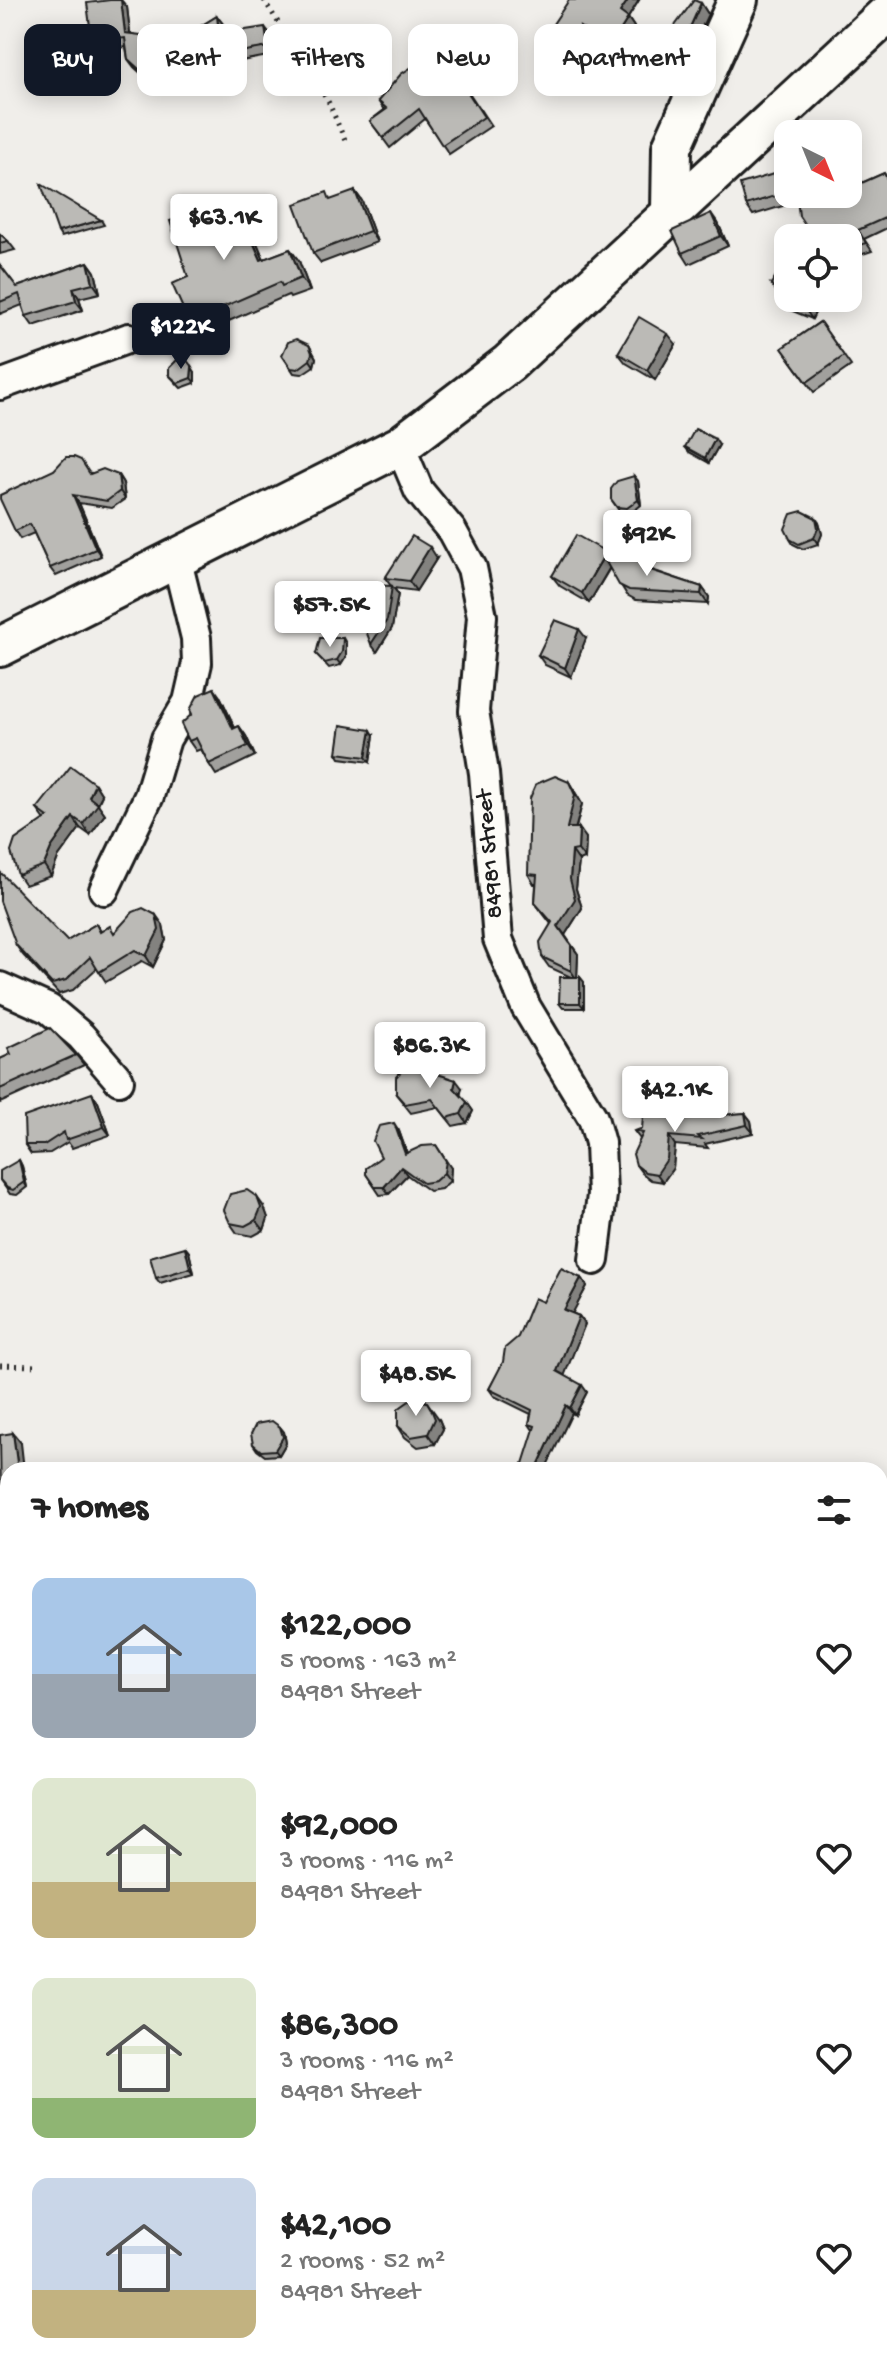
<!DOCTYPE html>
<html lang="en">
<head>
<meta charset="utf-8">
<style>
  :root { --surface:#fff; --page:#f2f2f2; --text:#222; --muted:#767676; --accent:#111827 }
  body { margin:0; font-family:"Gochi Hand",sans-serif; background:var(--page); color:var(--text); height:100vh; display:flex; flex-direction:column; font-size:30px; white-space:nowrap }
  * { box-sizing:border-box; margin:0 }
  p { font-size:26px; color:var(--muted) }
  .icon { flex:none; width:44px; height:44px; fill:none; stroke:currentColor; stroke-width:2; stroke-linecap:round; stroke-linejoin:round }
  .map { position:relative; flex:1; overflow:hidden }
  .sheet { position:absolute; left:0px; top:1462px; width:888px; height:912px; display:flex; flex-direction:column; background:var(--surface); border-radius:24px 24px 0 0; box-shadow:0 4px 20px #0003 }
  .sheet>* { flex:none }
  .guide { position:absolute; left:24px; top:24px; width:840px; height:72px; display:flex; gap:16px }
  .needle { width:52px; rotate:137deg }
  .fabs { position:absolute; left:774px; top:120px; display:grid; gap:16px }
  .fabs a { display:grid; place-items:center; width:88px; height:88px; border-radius:16px; background:var(--surface); box-shadow:0 4px 20px #0003; font-size:40px }
  .price { position:absolute; translate:-50% -68px; padding:0 18px; border-radius:8px; background:#fff; color:#222; font-size:26px; line-height:52px; filter:drop-shadow(0 2px 4px #0008) }
  .price::after { content:''; position:absolute; left:50%; top:48px; width:24px; height:18px; margin-left:-12px; background:inherit; clip-path:polygon(0 0,100% 0,50% 100%) }
  .price.selected { background:var(--accent); color:#fff }
  ul { padding:0; list-style:none }
  li { display:flex; align-items:center; gap:24px; height:200px; padding:0 32px }
  li span { display:grid; place-items:center; flex:none; width:224px; height:160px; border-radius:16px; color:#555 }
  li>.icon { margin-inline-start:auto }
  span .icon { width:96px; height:96px; fill:#fffc; stroke-width:1 }
  li b { font-size:34px }
  h2 { display:flex; justify-content:space-between; align-items:center; height:96px; padding:0 32px; font-size:34px }
  .chip { padding:0 28px; border-radius:16px; background:var(--surface); box-shadow:0 4px 20px #0003; font-size:28px; line-height:72px }
  .chip.selected { background:var(--accent); color:#fff }
  .map>svg:first-child { display:block }
  .lines { fill:none; stroke-linecap:round; stroke-linejoin:round }
  .river { stroke:#a8a7a3; stroke-width:50 }
  .street-casing { stroke:#1c1c1c; stroke-width:34 }
  .secondary-casing { stroke:#1c1c1c; stroke-width:44 }
  .path { stroke:#1c1c1c; stroke-width:5; stroke-dasharray:2 6; stroke-linecap:butt }
  .street { stroke:#fdfcf7; stroke-width:28 }
  .secondary { stroke:#fdfcf7; stroke-width:38 }
  .wall { fill:#a1a09d; stroke:#1c1c1c; stroke-width:2 }
  .shaded-wall { fill:#83827f; stroke:#1c1c1c; stroke-width:2 }
  .building { fill:#bbbab6; stroke:#1c1c1c; stroke-width:2 }
  .labels { text-anchor:middle; dominant-baseline:central; stroke-width:6; stroke-linejoin:round; paint-order:stroke }
  .street-label { font-size:24px; fill:#1c1c1c; stroke:#fdfcf7 }
</style>
</head>
<body>
<div class="map">
<svg width="887" height="2374" viewBox="0 0 887 2374">
  <rect width="100%" height="100%" fill="#f0eeea"/>
  <filter id="ink" filterUnits="userSpaceOnUse"><feTurbulence type="fractalNoise" baseFrequency=".0125" numOctaves="2"/><feDisplacementMap in="SourceGraphic" scale="16" xChannelSelector="R" yChannelSelector="G"/><feConvolveMatrix kernelMatrix="1 2 1 2 8 2 1 2 1" color-interpolation-filters="sRGB"/></filter>
  <g filter="url(#ink)">
    <g class="lines">
      <!-- river -->
      <g class="river">
        <polyline points="880,2090 887,2088"/>
        <polyline points="391,2374 395,2366"/>
      </g>
      <defs>
        <g id="street">
          <polyline points="0,385 129,338"/>
          <polyline points="400,446 419,491 452,531 472,568 482,616 474,711 484,773 498,939 526,1007 593,1118 600,1143 602,1195 594,1260"/>
          <polyline points="104,890 149,796 166,739 188,702 197,663 196,638 177,561"/>
          <polyline points="0,987 49,1009 81,1036 119,1080"/>
        </g>
        <g id="secondary">
          <polyline points="671,211 672,147 738,0"/>
          <polyline points="0,647 400,446 509,363 887,14"/>
        </g>
      </defs>
      <!-- street casing -->
      <use href="#street" class="street-casing"/>
      <!-- secondary casing -->
      <use href="#secondary" class="secondary-casing"/>
      <!-- path -->
      <g class="path">
        <polyline points="264,0 329,103 346,143"/>
        <polyline points="0,1365 38,1366"/>
      </g>
      <!-- street -->
      <use href="#street" class="street"/>
      <!-- secondary -->
      <use href="#secondary" class="secondary"/>
    </g>
    <!-- wall -->
    <g class="wall">
      <polygon points="639,0 628,18 634,27 622,46 613,40 607,50 586,36 591,78 582,90 567,89 561,80 558,57 547,50 541,42"/>
      <polygon points="701,3 708,14 683,68 667,56 660,46"/>
      <polygon points="127,7 130,34 168,46 217,16 223,24 224,33 271,35 274,55 197,69 174,60 160,75 145,77 134,67 128,59 126,47 97,51 92,42"/>
      <polygon points="481,33 488,42 491,67 466,88 491,126 449,154 425,119 390,148 370,121 384,110 378,101 438,63"/>
      <polygon points="784,171 788,178 788,194 794,194 796,202 753,215 746,205"/>
      <polygon points="884,173 887,177 887,228 864,239 872,251 854,257 848,254 848,238 819,238 811,233 799,216 830,197"/>
      <polygon points="355,191 362,201 377,242 321,263 313,253"/>
      <polygon points="235,201 244,213 264,259 290,249 299,261 310,291 290,298 288,295 197,335 189,322 188,277"/>
      <polygon points="101,220 104,225 61,237 58,232"/>
      <polygon points="718,223 728,246 689,264 682,253"/>
      <polygon points="0,234 8,241 15,250 0,254"/>
      <polygon points="88,262 95,272 100,293 79,298 83,310 33,326 26,316 22,305 0,314 0,265 17,287"/>
      <polygon points="771,284 822,298 812,319 790,310"/>
      <polygon points="820,322 851,366 814,392 782,348"/>
      <polygon points="676,344 655,380 626,363 618,353"/>
      <polygon points="309,345 316,358 314,366 302,374 294,373 282,355"/>
      <polygon points="195,372 195,383 181,388 169,375"/>
      <polygon points="719,445 709,463 689,452 685,447"/>
      <polygon points="54,470 118,475 123,483 125,499 112,508 79,503 101,556 56,576 50,568 34,533 20,539 15,531"/>
      <polygon points="634,476 638,481 641,505 630,514 620,512 611,499"/>
      <polygon points="819,523 822,534 818,544 803,549 793,544 790,539"/>
      <polygon points="606,552 612,560 652,570 702,587 709,597 708,604 636,600 627,595 610,568 589,603 560,586 552,576"/>
      <polygon points="437,558 416,591 394,588 398,594 392,628 377,652 391,586 385,578"/>
      <polygon points="586,638 571,677 545,665 538,655"/>
      <polygon points="346,643 346,657 341,665 329,668 316,654"/>
      <polygon points="221,698 235,728 239,726 246,736 255,756 216,775 209,764 201,749 196,751 189,741"/>
      <polygon points="374,735 370,762 340,758 337,753"/>
      <polygon points="569,782 582,804 576,828 586,838 585,859 579,861 576,889 582,908 565,935 578,954 577,977 580,977 584,982 584,1008 563,1008 559,1003 571,977 549,967 542,957 551,924 535,903 536,884 534,884 528,874"/>
      <polygon points="95,784 102,795 98,804 105,814 90,835 80,828 58,858 51,876 25,885 18,875 45,820 37,809"/>
      <polygon points="96,924 101,931 114,932 163,925 166,940 153,967 142,961 106,982 97,968 73,990 59,994 23,955 16,945 67,941"/>
      <polygon points="76,1055 84,1065 0,1103 0,1059"/>
      <polygon points="462,1088 460,1095 473,1111 467,1123 453,1126 438,1107 411,1113 396,1094"/>
      <polygon points="98,1102 110,1135 72,1148 68,1142 50,1153 31,1154 25,1145"/>
      <polygon points="745,1113 751,1121 753,1133 705,1144 708,1148 675,1145 673,1168 663,1182 651,1180 642,1173 636,1165 640,1139 634,1131 676,1119"/>
      <polygon points="399,1131 407,1153 451,1168 450,1181 441,1189 429,1191 407,1175 389,1194 380,1195 366,1174 381,1157"/>
      <polygon points="19,1160 22,1166 27,1187 17,1195 10,1194 0,1180"/>
      <polygon points="264,1207 268,1218 264,1230 253,1236 237,1233 230,1223"/>
      <polygon points="185,1247 189,1252 194,1273 160,1283 156,1278"/>
      <polygon points="581,1278 587,1286 572,1313 579,1316 585,1324 564,1375 587,1392 575,1415 572,1413 533,1430 529,1424 531,1414 494,1396 489,1389 518,1337"/>
      <polygon points="439,1419 443,1429 435,1444 418,1447 405,1437 398,1426"/>
      <polygon points="280,1427 284,1432 286,1443 279,1455 265,1456 257,1450 253,1444"/>
      <polygon points="13,1433 21,1443 8,1470 8,1510 1,1500"/>
    </g>
    <!-- shaded-wall -->
    <g class="shaded-wall">
      <polygon points="121,0 127,7 131,41 125,33"/>
      <polygon points="628,0 639,0 626,21 620,12"/>
      <polygon points="701,3 708,14 683,68 676,58"/>
      <polygon points="217,16 223,24 224,42 219,34"/>
      <polygon points="628,18 634,27 622,46 616,37"/>
      <polygon points="265,27 271,35 274,55 268,47"/>
      <polygon points="580,27 586,36 591,78 582,90 576,82"/>
      <polygon points="607,32 613,40 607,50 601,41"/>
      <polygon points="481,33 488,42 491,67 485,58"/>
      <polygon points="355,191 362,201 377,242 370,231"/>
      <polygon points="235,201 244,213 269,272 261,260"/>
      <polygon points="711,213 718,223 728,246 721,236"/>
      <polygon points="290,249 299,261 310,291 301,278"/>
      <polygon points="88,262 95,272 100,293 93,283"/>
      <polygon points="73,288 79,298 83,310 76,301"/>
      <polygon points="810,298 822,298 812,319 805,309"/>
      <polygon points="668,334 676,344 655,380 647,370"/>
      <polygon points="309,345 316,358 314,366 310,360"/>
      <polygon points="192,367 195,372 195,383 191,378"/>
      <polygon points="715,439 719,445 709,463 705,458"/>
      <polygon points="118,475 123,483 125,499 120,491"/>
      <polygon points="634,476 638,481 641,505 638,500"/>
      <polygon points="73,495 79,503 101,556 96,549"/>
      <polygon points="816,518 819,523 822,534 818,544 814,538"/>
      <polygon points="430,547 437,558 416,591 409,581"/>
      <polygon points="606,552 613,562 589,603 582,593"/>
      <polygon points="392,586 398,594 392,628 377,652 371,644"/>
      <polygon points="702,587 709,597 708,604 701,594"/>
      <polygon points="579,629 586,638 571,677 565,668"/>
      <polygon points="343,638 346,643 346,657 341,665 337,660"/>
      <polygon points="214,688 221,698 240,739 233,729"/>
      <polygon points="239,726 246,736 255,756 248,746"/>
      <polygon points="371,730 374,735 370,762 366,757"/>
      <polygon points="569,782 582,804 573,837 567,828"/>
      <polygon points="95,784 102,795 96,806 98,804 105,814 90,835 83,824 89,797"/>
      <polygon points="73,817 80,828 58,858 51,876 44,865 51,848"/>
      <polygon points="579,828 586,838 585,859 578,850"/>
      <polygon points="572,851 579,861 576,889 582,908 565,935 558,926 570,879"/>
      <polygon points="156,915 163,925 166,940 153,967 146,956"/>
      <polygon points="571,945 578,954 577,980 571,971"/>
      <polygon points="580,977 584,982 584,1008 580,1003"/>
      <polygon points="456,1080 462,1088 460,1096 454,1088"/>
      <polygon points="92,1093 98,1102 110,1135 104,1127"/>
      <polygon points="467,1102 473,1111 467,1123 461,1114"/>
      <polygon points="745,1113 751,1121 753,1133 747,1125"/>
      <polygon points="394,1123 399,1131 410,1162 405,1154"/>
      <polygon points="669,1136 675,1145 673,1168 663,1182 657,1174"/>
      <polygon points="436,1145 451,1168 450,1181 444,1173"/>
      <polygon points="19,1160 22,1166 27,1187 24,1182"/>
      <polygon points="401,1167 407,1175 389,1194 384,1187"/>
      <polygon points="257,1197 264,1207 268,1218 264,1230 256,1220"/>
      <polygon points="185,1247 189,1252 194,1273 190,1268"/>
      <polygon points="581,1278 587,1286 570,1318 564,1310"/>
      <polygon points="579,1316 585,1324 563,1379 557,1371"/>
      <polygon points="582,1385 587,1392 575,1415 570,1408"/>
      <polygon points="427,1402 439,1419 443,1429 435,1444 428,1434"/>
      <polygon points="566,1405 572,1413 545,1470 536,1470"/>
      <polygon points="280,1427 284,1432 286,1443 279,1455 275,1450"/>
      <polygon points="13,1433 21,1443 24,1470 18,1470"/>
    </g>
    <!-- building -->
    <g class="building">
      <polygon points="110,0 121,0 125,33 149,36 168,46 217,16 219,34 265,27 268,47 191,61 168,52 154,67 139,69 128,59 125,38 92,42 87,3"/>
      <polygon points="569,0 628,0 620,12 628,18 616,37 607,32 601,41 580,27 585,69 576,82 561,80 554,66 560,52 541,42"/>
      <polygon points="694,0 701,3 676,58 660,46"/>
      <polygon points="481,33 485,58 459,79 484,117 442,145 419,109 383,138 370,121 387,109 378,101 401,74 426,58 438,63 462,34"/>
      <polygon points="784,171 788,187 788,192 746,205 740,184"/>
      <polygon points="884,173 887,179 887,217 858,230 866,243 848,249 848,238 828,238 805,225 799,216 797,199 811,194 830,197 838,194 848,194 848,189"/>
      <polygon points="41,184 101,220 58,232"/>
      <polygon points="355,191 370,231 313,253 295,204 327,192 330,200"/>
      <polygon points="235,201 261,260 290,249 301,278 282,286 280,282 189,322 172,284 188,277 170,221"/>
      <polygon points="711,213 721,236 682,253 672,231"/>
      <polygon points="0,234 8,241 0,243"/>
      <polygon points="88,262 93,283 73,288 76,301 26,316 19,294 0,302 0,265 17,287"/>
      <polygon points="788,264 788,298 810,298 805,309 783,300 771,284 782,266"/>
      <polygon points="639,317 668,334 647,370 618,353"/>
      <polygon points="820,322 844,356 807,382 782,348"/>
      <polygon points="296,339 309,345 312,353 310,360 298,369 291,368 282,355 288,342"/>
      <polygon points="186,359 192,367 191,378 178,383 169,375 169,368 177,360"/>
      <polygon points="695,429 715,439 705,458 685,447"/>
      <polygon points="66,457 74,457 81,460 90,474 103,469 118,475 120,491 107,501 73,495 96,549 50,568 30,524 15,531 0,499 0,495 54,470"/>
      <polygon points="634,476 638,500 627,508 617,507 611,499 611,489 617,481"/>
      <polygon points="802,511 816,518 818,528 814,538 799,544 790,539 785,529 791,514"/>
      <polygon points="576,535 606,552 582,593 552,576"/>
      <polygon points="412,536 430,547 409,581 385,578"/>
      <polygon points="631,556 647,563 650,570 702,587 701,594 629,590 619,585 606,562"/>
      <polygon points="369,585 392,586 387,620 371,644 356,604 357,593"/>
      <polygon points="555,620 579,629 565,668 538,655"/>
      <polygon points="320,638 343,638 342,652 337,660 325,663 316,654"/>
      <polygon points="214,688 233,729 239,726 248,746 209,764 196,738 189,741 181,724 192,714 190,710 198,695"/>
      <polygon points="341,725 371,730 366,757 337,753"/>
      <polygon points="71,766 95,784 89,797 98,804 83,824 73,817 51,848 44,865 18,875 11,852 15,840 48,817 37,809"/>
      <polygon points="555,776 569,782 575,795 567,828 579,828 578,850 572,851 570,879 575,899 558,926 571,945 571,971 542,957 540,942 552,922 535,903 537,875 528,874 530,798 536,784"/>
      <polygon points="0,872 67,941 96,924 100,932 110,926 114,933 133,912 143,908 156,915 159,930 146,956 135,950 99,972 90,957 66,980 52,984 16,945 0,901"/>
      <polygon points="560,977 580,977 580,1003 559,1003"/>
      <polygon points="50,1028 76,1055 0,1089 0,1059 11,1054 8,1048"/>
      <polygon points="416,1067 456,1080 454,1088 467,1102 461,1114 447,1118 432,1099 405,1104 396,1094 396,1077 404,1068"/>
      <polygon points="92,1093 104,1127 66,1140 64,1132 44,1145 25,1145 24,1117"/>
      <polygon points="660,1108 676,1119 745,1113 747,1125 698,1136 702,1139 669,1136 667,1159 657,1174 645,1172 636,1165 633,1154 643,1133 634,1131 642,1129 643,1116 650,1109"/>
      <polygon points="394,1123 405,1154 422,1146 436,1145 446,1161 444,1173 435,1181 423,1183 401,1167 384,1187 375,1187 366,1174 366,1168 381,1157 373,1141 379,1126"/>
      <polygon points="19,1160 24,1182 13,1190 7,1188 0,1180 0,1171"/>
      <polygon points="247,1190 257,1197 261,1208 256,1220 245,1226 230,1223 224,1210 230,1194"/>
      <polygon points="185,1247 190,1268 156,1278 150,1257"/>
      <polygon points="561,1268 581,1278 564,1310 579,1316 557,1371 582,1385 570,1408 566,1405 536,1470 521,1470 535,1426 529,1424 532,1410 489,1389 503,1362 505,1348 518,1337 534,1298 543,1302"/>
      <polygon points="412,1399 427,1402 431,1409 435,1419 428,1434 411,1437 398,1426 398,1409"/>
      <polygon points="272,1421 280,1427 283,1437 275,1450 261,1451 253,1444 251,1434 256,1424"/>
      <polygon points="13,1433 18,1470 8,1470 8,1499 1,1500 0,1435"/>
    </g>
  </g>
  <g class="labels">
    <!-- street labels -->
    <g class="street-label">
      <text transform="translate(491 854) rotate(-95)">84981 Street</text>
    </g>
  </g>
</svg>
<div class="fabs">
<a><svg class="needle" viewBox="-14 -14 28 28"><path d="M0-13l5 13h-10z" fill="#e53935"/><path d="M0 13l5-13h-10z" fill="#767676"/></svg></a>
<a><svg class="icon" aria-label="locate" viewBox="0 0 24 24"><circle cx="12" cy="12" r="6"/><path d="M12 2v4M12 18v4M2 12h4M18 12h4"/></svg></a>
</div>
<b class="price" style="left:224px;top:262px">$63.1K</b>
<b class="price selected" style="left:181px;top:371px">$122K</b>
<b class="price" style="left:647px;top:578px">$92K</b>
<b class="price" style="left:330px;top:649px">$57.5K</b>
<b class="price" style="left:430px;top:1090px">$86.3K</b>
<b class="price" style="left:675px;top:1134px">$42.1K</b>
<b class="price" style="left:416px;top:1418px">$48.5K</b>
<div class="guide">
<a class="chip selected">Buy</a>
<a class="chip">Rent</a>
<a class="chip">Filters</a>
<a class="chip">New</a>
<a class="chip">Apartment</a>
</div>
<section class="sheet">
<h2>7 homes<svg class="icon" aria-label="filters" viewBox="0 0 24 24"><path d="M4 7h16M4 17h16"/><circle cx="9" cy="7" r="2"/><circle cx="15" cy="17" r="2"/></svg></h2>
<ul>
<li><span style="background:linear-gradient(#a9c7e8 60%,#9aa5b1 0)"><svg class="icon" aria-label="home" viewBox="0 0 24 24"><path d="M3 11l9-7 9 7M6 9v11h12V9"/></svg></span><div><b>$122,000</b><p>5 rooms · 163 m²</p><p>84981 Street</p></div><svg class="icon" aria-label="heart" viewBox="0 0 24 24"><path d="M12 20l-8-8c-3-5 5-10 8-4 3-6 11-1 8 4z"/></svg></li>
<li><span style="background:linear-gradient(#dfe7d0 65%,#c2b280 0)"><svg class="icon" aria-label="home" viewBox="0 0 24 24"><path d="M3 11l9-7 9 7M6 9v11h12V9"/></svg></span><div><b>$92,000</b><p>3 rooms · 116 m²</p><p>84981 Street</p></div><svg class="icon" aria-label="heart" viewBox="0 0 24 24"><path d="M12 20l-8-8c-3-5 5-10 8-4 3-6 11-1 8 4z"/></svg></li>
<li><span style="background:linear-gradient(#dfe7d0 75%,#8fb573 0)"><svg class="icon" aria-label="home" viewBox="0 0 24 24"><path d="M3 11l9-7 9 7M6 9v11h12V9"/></svg></span><div><b>$86,300</b><p>3 rooms · 116 m²</p><p>84981 Street</p></div><svg class="icon" aria-label="heart" viewBox="0 0 24 24"><path d="M12 20l-8-8c-3-5 5-10 8-4 3-6 11-1 8 4z"/></svg></li>
<li><span style="background:linear-gradient(#c9d6e8 70%,#c2b280 0)"><svg class="icon" aria-label="home" viewBox="0 0 24 24"><path d="M3 11l9-7 9 7M6 9v11h12V9"/></svg></span><div><b>$42,100</b><p>2 rooms · 52 m²</p><p>84981 Street</p></div><svg class="icon" aria-label="heart" viewBox="0 0 24 24"><path d="M12 20l-8-8c-3-5 5-10 8-4 3-6 11-1 8 4z"/></svg></li>
</ul>
</section>
</div>
</body>
</html>
